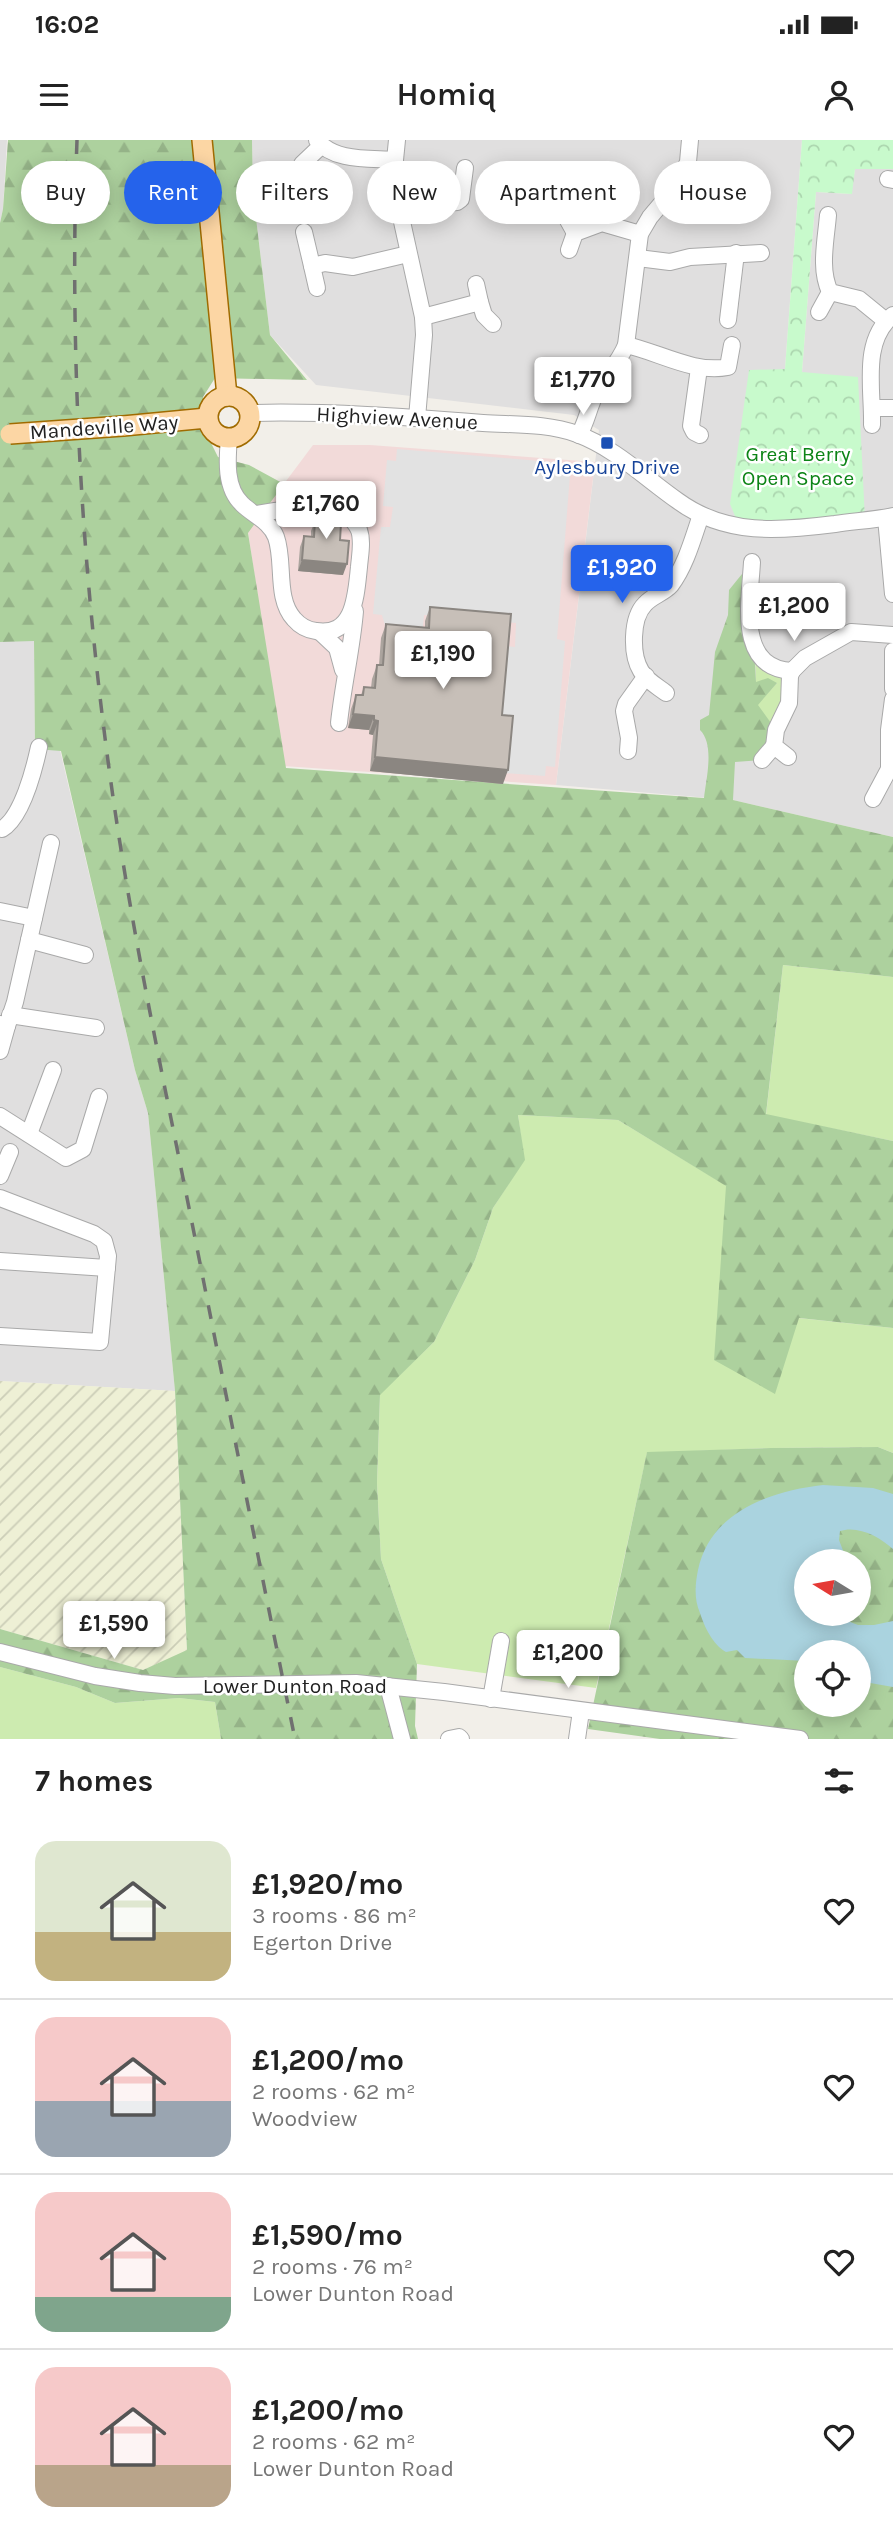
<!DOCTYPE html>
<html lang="en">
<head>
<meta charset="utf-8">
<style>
  :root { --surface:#fff; --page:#f2f2f2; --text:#222; --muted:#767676; --line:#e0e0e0; --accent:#2563eb }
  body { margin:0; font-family:Karla,sans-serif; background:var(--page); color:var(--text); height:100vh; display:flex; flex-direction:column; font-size:26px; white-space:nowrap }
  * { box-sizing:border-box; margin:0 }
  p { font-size:23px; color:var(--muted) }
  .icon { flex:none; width:38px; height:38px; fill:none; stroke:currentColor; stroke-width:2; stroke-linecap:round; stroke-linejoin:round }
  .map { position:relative; height:1599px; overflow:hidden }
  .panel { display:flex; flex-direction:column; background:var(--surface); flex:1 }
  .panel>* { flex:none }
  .hud { position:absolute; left:21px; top:21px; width:852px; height:63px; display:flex; gap:14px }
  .needle { width:46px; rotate:281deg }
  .fabs { position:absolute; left:794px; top:1409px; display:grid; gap:14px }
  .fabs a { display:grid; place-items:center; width:77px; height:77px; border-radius:50%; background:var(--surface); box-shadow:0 4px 18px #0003; font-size:35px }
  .price { position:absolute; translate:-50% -60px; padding:0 16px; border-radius:7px; background:#fff; color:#222; font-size:23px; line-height:46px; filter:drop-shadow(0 2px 4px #0008) }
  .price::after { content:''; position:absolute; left:50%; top:42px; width:21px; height:16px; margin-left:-10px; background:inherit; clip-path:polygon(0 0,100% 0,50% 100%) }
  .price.active { background:var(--accent); color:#fff }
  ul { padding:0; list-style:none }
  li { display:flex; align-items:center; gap:21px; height:175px; padding:0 35px }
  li+li { border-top:2px solid var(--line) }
  li span { display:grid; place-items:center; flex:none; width:196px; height:140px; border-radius:21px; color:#555 }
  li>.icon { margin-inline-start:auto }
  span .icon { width:84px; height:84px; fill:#fffc; stroke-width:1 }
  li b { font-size:30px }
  h2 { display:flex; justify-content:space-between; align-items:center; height:84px; padding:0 35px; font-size:30px }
  .tag { padding:0 24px; border-radius:32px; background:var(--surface); box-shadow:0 4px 18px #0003; font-size:24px; line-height:63px }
  .tag.active { background:var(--accent); color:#fff }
  .status { display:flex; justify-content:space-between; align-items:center; height:49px; padding:0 35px; background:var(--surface); direction:ltr }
  .status svg { height:19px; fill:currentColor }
  header { display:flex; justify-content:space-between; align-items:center; height:91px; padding:0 35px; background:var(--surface); font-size:32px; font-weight:600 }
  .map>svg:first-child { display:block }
  .residential { fill:#e0dfdf }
  .commercial { fill:#f2dad9 }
  .farmland { fill:url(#farmland-furrows) }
  .grass { fill:#cdebb0 }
  .forest { fill:url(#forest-firs); fill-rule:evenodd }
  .park { fill:url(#park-crowns) }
  .parking { fill:#e2e2e2 }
  .water { fill:#aad3df }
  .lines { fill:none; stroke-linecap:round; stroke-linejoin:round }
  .minor-casing { stroke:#a9a9a9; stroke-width:18 }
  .major-casing { stroke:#a06b00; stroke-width:22 }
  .minor { stroke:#fff; stroke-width:16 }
  .major { stroke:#fcd6a4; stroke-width:19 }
  .rail { stroke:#707070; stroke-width:3.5; stroke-dasharray:14 14; stroke-linecap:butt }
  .major-bridge-casing { stroke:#a06b00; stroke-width:22; stroke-linecap:butt }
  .major-bridge { stroke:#fcd6a4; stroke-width:19 }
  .wall { fill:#aba49e }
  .shaded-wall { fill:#8b8681 }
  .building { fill:#c7bfb8; stroke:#8b8681; stroke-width:2 }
  .transit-dot { fill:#1a4fb4; stroke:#fff; stroke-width:2.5 }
  .labels { text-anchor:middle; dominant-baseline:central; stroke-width:5; stroke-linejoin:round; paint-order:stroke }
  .street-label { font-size:21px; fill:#222; stroke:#fff }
  .park-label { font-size:21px; fill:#0c8416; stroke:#fff }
  .transit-label { font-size:21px; fill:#164399; stroke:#fff }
</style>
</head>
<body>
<div class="status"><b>16:02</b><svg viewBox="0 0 49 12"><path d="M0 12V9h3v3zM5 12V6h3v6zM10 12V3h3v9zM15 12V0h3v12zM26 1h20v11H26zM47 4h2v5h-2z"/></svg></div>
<header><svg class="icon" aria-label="menu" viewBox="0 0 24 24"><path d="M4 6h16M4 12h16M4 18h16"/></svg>Homiq<svg class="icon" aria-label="person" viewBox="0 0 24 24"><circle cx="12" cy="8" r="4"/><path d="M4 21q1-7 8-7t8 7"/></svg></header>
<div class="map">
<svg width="893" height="1599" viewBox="0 0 893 1599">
  <defs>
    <pattern id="farmland-furrows" width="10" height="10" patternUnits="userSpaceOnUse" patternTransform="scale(1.75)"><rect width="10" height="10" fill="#eef0d5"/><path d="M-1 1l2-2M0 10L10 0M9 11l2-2" fill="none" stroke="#ccceb7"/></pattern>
    <pattern id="forest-firs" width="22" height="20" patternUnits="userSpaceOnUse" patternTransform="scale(1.75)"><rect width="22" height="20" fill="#add19e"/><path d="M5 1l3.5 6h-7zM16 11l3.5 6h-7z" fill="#95b388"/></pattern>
    <pattern id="park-crowns" width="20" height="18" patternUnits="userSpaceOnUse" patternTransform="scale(1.75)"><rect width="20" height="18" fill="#c8facc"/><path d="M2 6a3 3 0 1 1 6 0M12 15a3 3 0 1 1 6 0" fill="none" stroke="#acd6af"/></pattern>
  </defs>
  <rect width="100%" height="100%" fill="#f2efe9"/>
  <!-- residential -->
  <g class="residential">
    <polygon points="0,0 7,0 3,69 0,83"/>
    <polygon points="252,0 802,0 785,229 802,232 816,52 851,54 855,29 893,29 893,697 733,660 556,645 599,290 574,275 316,245 270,195 253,53"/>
    <polygon points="34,500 35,608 60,610 135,930 148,973 175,1251 0,1241 0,502"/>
  </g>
  <!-- commercial -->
  <polygon class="commercial" points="313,305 370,305 595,322 556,645 283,626 248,392"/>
  <!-- farmland -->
  <polygon class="farmland" points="0,1241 175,1251 187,1511 143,1530 0,1489"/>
  <!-- grass -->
  <g class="grass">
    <polygon points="755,510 792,531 776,590 757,565 777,543 756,542"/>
    <polygon points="783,825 893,837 893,1001 766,975"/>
    <polygon points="518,975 618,980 727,1046 798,1178 893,1188 893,1313 878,1307 771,1308 647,1313 596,1548 417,1524 381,1419 377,1343 380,1254 434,1202 475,1120 493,1068 524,1020"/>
    <polygon points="0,1527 76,1547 115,1563 179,1558 215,1562 221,1599 0,1599"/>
  </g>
  <!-- forest -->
  <g class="forest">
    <path d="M8 0H252L253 53 270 195 307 240 215 238 203 257 205 291 218 317 249 325 284 344 248 393 286 628 704 658C706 639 715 605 700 590V580L709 575 715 512 728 475 729 450 742 434 751 458 756 542 768 538 777 543 758 565 776 590 762 620 735 622 733 660 893 697V837L783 825 766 974 893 1001V1188L799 1178 775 1254 714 1220 726 1046 618 980 518 975 525 1020 493 1068 475 1120 434 1202 380 1255 377 1343 381 1419 417 1524 415 1586 418 1599H221L215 1562 179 1558 115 1563 76 1547 0 1527V1489L143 1530 187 1510 175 1251 148 973 135 930 61 611 35 609 34 501 0 502V83L3 69Z"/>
    <path d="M878 1307 893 1313V1599H660L588 1589 647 1312 771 1308ZM807 1421H859V1474H807ZM807 1512H859V1564H807Z"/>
  </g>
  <!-- park -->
  <polygon class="park" points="802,0 893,0 893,29 855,29 852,54 816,52 802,232 858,237 865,380 740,388 730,364 749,230 785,229"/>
  <!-- parking -->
  <polygon class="parking" points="397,309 563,323 562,334 570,335 557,499 565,501 555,627 546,626 545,636 504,633 497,589 505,506 515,507 516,483 424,475 422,497 386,489 382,475 373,474 381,387 390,387 393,367 383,366 387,320 396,321"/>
  <!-- water -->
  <path class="water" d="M823 1345 873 1348 893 1354V1409C880 1397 858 1385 840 1391L839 1400 847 1421H807V1474H837L845 1480 858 1485H874L893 1481V1547L859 1541V1512H807V1521L745 1518 737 1510 726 1512C713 1505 704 1486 700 1473 694 1459 695 1445 698 1430 710 1372 770 1351 823 1345Z"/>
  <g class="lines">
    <defs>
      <g id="minor">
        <path d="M317 0C334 22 370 18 395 20"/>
        <polyline points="397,0 395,20 399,68 423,177 424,195 417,278"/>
        <polyline points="302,24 321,6"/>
        <polyline points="888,39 893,40"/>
        <polyline points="399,68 457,62 461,59 465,28"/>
        <polyline points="565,75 575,93"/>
        <path d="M828 75C826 100 819 129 830 152L859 159 886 181"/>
        <polyline points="304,92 312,126 325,123 353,127 408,114"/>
        <polyline points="569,110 575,93 602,83 640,94"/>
        <polyline points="638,118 670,122 690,117 761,113"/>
        <polyline points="312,126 317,148"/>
        <polyline points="476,144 480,162"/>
        <polyline points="819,172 830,152"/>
        <polyline points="423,177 480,162 484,175 493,184"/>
        <polyline points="728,180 736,113"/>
        <path d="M626 205C659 212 694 234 728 227L732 205"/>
        <polyline points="699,228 691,286 694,292 700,295"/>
        <polyline points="872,268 893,268"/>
        <path d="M250 273C328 271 406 277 483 283 514 285 547 283 577 294 615 308 645 338 678 361 726 396 780 391 835 384 855 381 874 380 893 376"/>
        <path d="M872 285C873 249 861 201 893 175"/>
        <path d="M579 295C587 281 589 266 596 253 605 236 619 223 626 205L640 94 650 77 678 44 688 22 690 0"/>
        <path d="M229 299C227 320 225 348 242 364 253 375 270 381 276 397 285 422 275 458 294 479 300 486 307 490 316 491 355 497 356 454 359 427 360 415 363 401 359 390 356 383 351 378 345 374 322 362 280 370 256 374"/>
        <polyline points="886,378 893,454"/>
        <path d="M752 422C750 461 736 528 792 531L805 518 851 492 893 495"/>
        <polyline points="320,492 337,508 343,530"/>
        <polyline points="893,511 893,549"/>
        <path d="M666 553C657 546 647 541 641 531 631 515 631 478 645 464 652 456 664 453 671 445 686 425 693 398 701 375"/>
        <path d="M339 583C343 545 352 508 355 471"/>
        <polyline points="628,611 629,598 624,571 626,564 646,536"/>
        <polyline points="788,617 774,606 776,590 789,563 790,536 792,531"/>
        <polyline points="762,620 774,606"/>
        <polyline points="873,659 889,629 889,590 893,559"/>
        <path d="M2 689C22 677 34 630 39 607"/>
        <polyline points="0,771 34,778"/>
        <polyline points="29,800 85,815"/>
        <polyline points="10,875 96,888"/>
        <polyline points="0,884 7,886 0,911"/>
        <polyline points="7,886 15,862 51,703"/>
        <polyline points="0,976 66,1018 83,1009 99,957"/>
        <polyline points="29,994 53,930"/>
        <polyline points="0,1036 10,1012"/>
        <polyline points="0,1058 94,1094 104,1101 108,1116 100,1202 0,1196"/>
        <polyline points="0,1121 107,1128"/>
        <polyline points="0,1512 95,1536 140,1543 175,1546 356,1543 444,1552 800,1599"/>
        <polyline points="388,1546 402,1599"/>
        <polyline points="491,1559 501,1501"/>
        <polyline points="449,1599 459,1597 461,1599"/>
        <polyline points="577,1599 581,1571"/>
      </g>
      <g id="major">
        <polyline points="202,0 227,256"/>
        <circle cx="229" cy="277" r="21"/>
        <polyline points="123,286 207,278"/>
      </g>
    </defs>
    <!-- minor casing -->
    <use href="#minor" class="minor-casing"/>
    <!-- major casing -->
    <use href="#major" class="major-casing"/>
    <!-- minor -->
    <use href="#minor" class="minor"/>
    <!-- major -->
    <use href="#major" class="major"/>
    <!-- rail -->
    <path class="rail" d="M77 0C69 219 82 440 113 657 135 810 168 961 198 1113 230 1275 262 1437 295 1599"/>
    <defs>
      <polyline id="major-bridge" points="10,294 123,286"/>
    </defs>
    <!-- major-bridge casing -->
    <use href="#major-bridge" class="major-bridge-casing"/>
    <!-- major-bridge -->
    <use href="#major-bridge" class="major-bridge"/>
  </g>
  <!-- wall -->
  <g class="wall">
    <polygon points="322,370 338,383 343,435 298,431 300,407 304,396 311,397 311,391 315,381 318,381"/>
    <polygon points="430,467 502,575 503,644 370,631 373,595 369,594 369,590 348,588 351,569 356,555 361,555 364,547 371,548 372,539 377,525 379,525 381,498 386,484 425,488 425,481"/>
  </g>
  <!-- shaded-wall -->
  <g class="shaded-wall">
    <polygon points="302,420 347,424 343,435 298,431"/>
    <polygon points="353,574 374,576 369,590 348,588"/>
    <polygon points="374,580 378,581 373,595 369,594"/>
    <polygon points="375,617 508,630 503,644 370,631"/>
  </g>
  <!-- building -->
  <g class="building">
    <polygon points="322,370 339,371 338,383 341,383 340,400 349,401 347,424 302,420 304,396 314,397 315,381 321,381"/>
    <polygon points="430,467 511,474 502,575 513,576 508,630 375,617 378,581 374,580 374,576 353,574 356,555 363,555 364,547 375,548 377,525 383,525 386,484 429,488"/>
  </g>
  <!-- markers -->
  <rect class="transit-dot" x="600" y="296" width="14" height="14" rx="3.5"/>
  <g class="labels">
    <!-- street labels -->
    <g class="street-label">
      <text transform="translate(397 278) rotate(3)">Highview Avenue</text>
      <text transform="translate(104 287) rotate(-4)">Mandeville Way</text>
      <text x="295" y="1546">Lower Dunton Road</text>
    </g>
    <!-- park labels -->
    <g class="park-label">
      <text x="798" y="314">Great Berry<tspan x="798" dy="24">Open Space</tspan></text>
    </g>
    <!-- transit labels -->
    <g class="transit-label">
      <text x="607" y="327">Aylesbury Drive</text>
    </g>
  </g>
</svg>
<div class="fabs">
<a><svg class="needle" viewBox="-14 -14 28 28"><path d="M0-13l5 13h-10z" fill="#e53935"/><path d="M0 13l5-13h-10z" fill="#767676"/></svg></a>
<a><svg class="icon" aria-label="locate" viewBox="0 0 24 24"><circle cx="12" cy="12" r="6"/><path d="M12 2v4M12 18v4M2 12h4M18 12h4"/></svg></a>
</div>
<b class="price" style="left:583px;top:277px">£1,770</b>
<b class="price" style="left:326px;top:401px">£1,760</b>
<b class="price active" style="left:622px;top:465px">£1,920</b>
<b class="price" style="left:794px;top:503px">£1,200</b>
<b class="price" style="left:443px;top:551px">£1,190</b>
<b class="price" style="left:114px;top:1521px">£1,590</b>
<b class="price" style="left:568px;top:1550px">£1,200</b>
<div class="hud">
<a class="tag">Buy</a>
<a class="tag active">Rent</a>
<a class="tag">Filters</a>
<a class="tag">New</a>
<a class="tag">Apartment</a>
<a class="tag">House</a>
</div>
</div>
<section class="panel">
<h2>7 homes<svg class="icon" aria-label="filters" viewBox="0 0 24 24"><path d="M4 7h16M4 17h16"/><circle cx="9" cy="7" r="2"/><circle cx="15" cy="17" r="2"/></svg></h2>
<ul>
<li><span style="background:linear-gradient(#dfe7d0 65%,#c2b280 0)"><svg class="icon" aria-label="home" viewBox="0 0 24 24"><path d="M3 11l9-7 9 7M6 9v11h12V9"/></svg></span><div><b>£1,920/mo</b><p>3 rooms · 86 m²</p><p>Egerton Drive</p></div><svg class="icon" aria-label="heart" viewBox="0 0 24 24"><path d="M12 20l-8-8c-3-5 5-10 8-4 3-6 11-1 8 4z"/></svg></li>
<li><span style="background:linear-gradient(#f6c9c9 60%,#9aa5b1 0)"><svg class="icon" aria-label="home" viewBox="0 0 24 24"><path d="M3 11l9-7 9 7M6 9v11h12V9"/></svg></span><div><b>£1,200/mo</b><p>2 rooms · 62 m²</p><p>Woodview</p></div><svg class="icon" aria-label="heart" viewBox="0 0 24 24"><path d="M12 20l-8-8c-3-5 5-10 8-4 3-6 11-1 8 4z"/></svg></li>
<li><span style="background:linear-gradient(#f6c9c9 75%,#7fa58c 0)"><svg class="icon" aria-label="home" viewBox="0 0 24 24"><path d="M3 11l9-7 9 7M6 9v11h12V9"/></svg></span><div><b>£1,590/mo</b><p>2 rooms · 76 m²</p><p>Lower Dunton Road</p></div><svg class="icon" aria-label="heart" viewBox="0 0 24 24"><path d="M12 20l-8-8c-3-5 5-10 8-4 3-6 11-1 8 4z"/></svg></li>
<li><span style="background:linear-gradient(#f6c9c9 70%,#b9a48a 0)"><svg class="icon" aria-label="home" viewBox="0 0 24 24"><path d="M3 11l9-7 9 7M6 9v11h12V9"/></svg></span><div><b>£1,200/mo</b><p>2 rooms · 62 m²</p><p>Lower Dunton Road</p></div><svg class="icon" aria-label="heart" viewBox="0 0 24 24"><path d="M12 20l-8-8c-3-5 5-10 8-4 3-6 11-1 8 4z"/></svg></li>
</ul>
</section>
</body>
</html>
